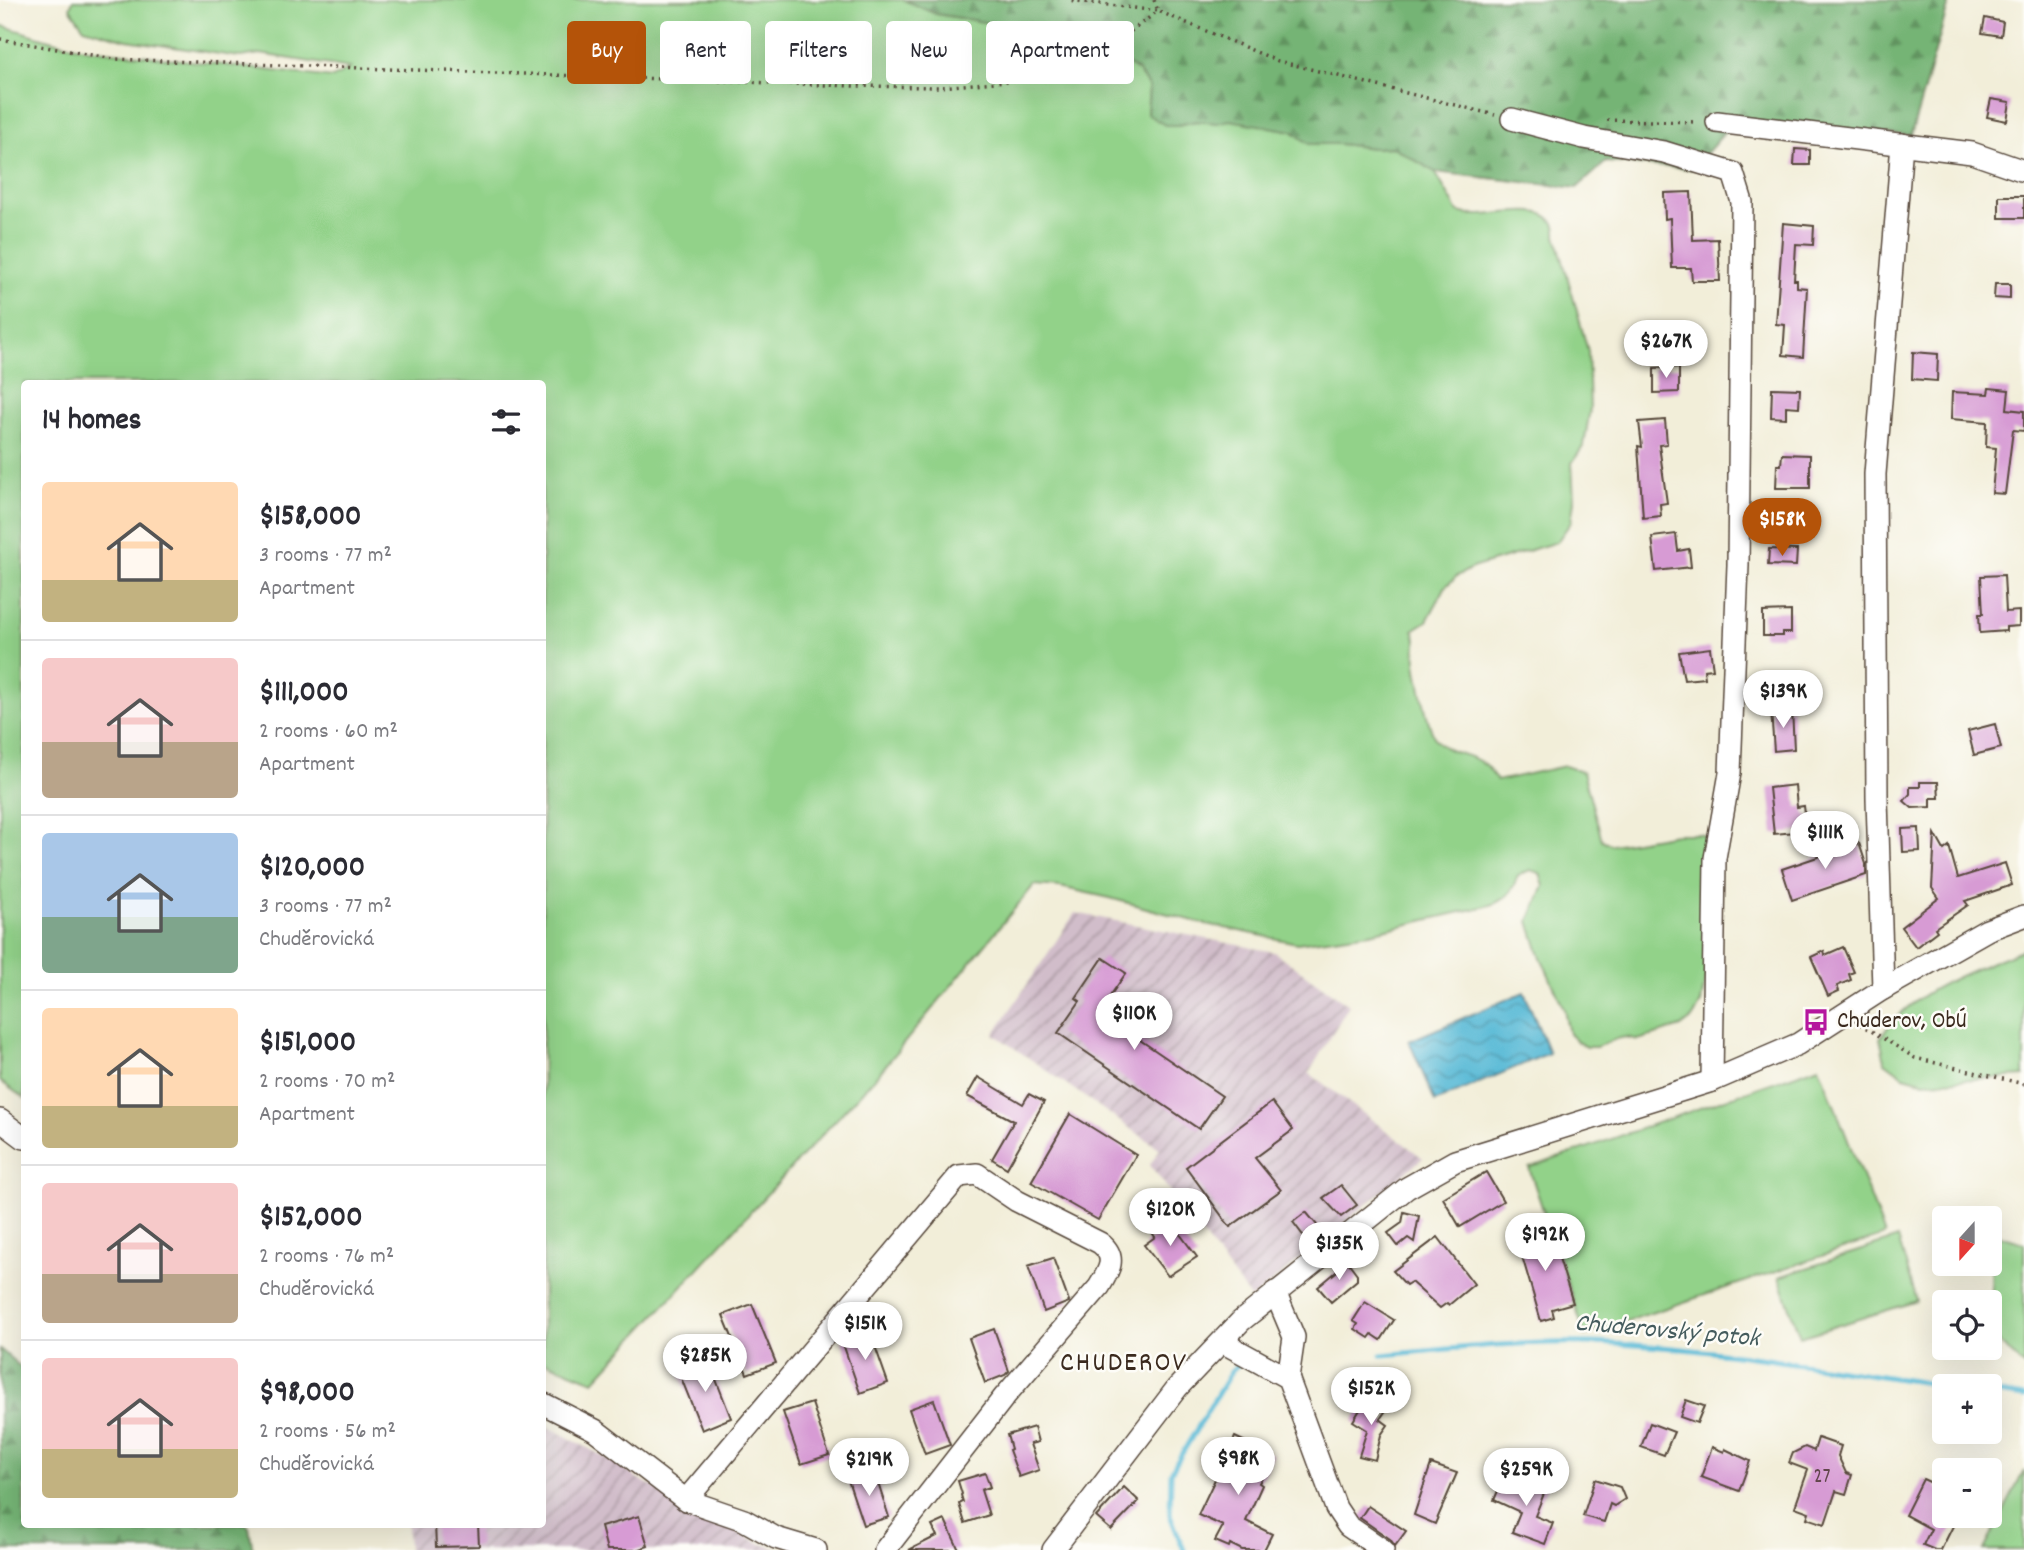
<!DOCTYPE html>
<html lang="en">
<head>
<meta charset="utf-8">
<style>
  :root { --surface:#fff; --page:#f2f2f3; --text:#2b2b33; --muted:#7c7c81; --line:#e1e1e2; --accent:#b45309 }
  body { margin:0; font-family:Dekko,sans-serif; background:var(--page); color:var(--text); height:100vh; display:flex; flex-direction:column; font-size:26px; white-space:nowrap }
  * { box-sizing:border-box; margin:0 }
  p { font-size:23px; color:var(--muted) }
  .icon { flex:none; width:38px; height:38px; fill:none; stroke:currentColor; stroke-width:2; stroke-linecap:round; stroke-linejoin:round }
  .map { position:relative; flex:1; overflow:hidden }
  .panel { position:absolute; left:21px; top:380px; width:525px; height:1148px; display:flex; flex-direction:column; background:var(--surface); border-radius:7px; box-shadow:0 7px 28px #0002 }
  .panel>* { flex:none }
  .top-card { position:absolute; left:567px; top:21px; width:665px; height:63px; display:flex; gap:14px }
  .needle { width:46px; rotate:201deg }
  .controls { position:absolute; left:1932px; top:1206px; display:grid; gap:14px }
  .controls a { display:grid; place-items:center; width:70px; height:70px; border-radius:7px; background:var(--surface); box-shadow:0 7px 28px #0002; font-size:35px }
  .price { position:absolute; translate:-50% -60px; padding:0 16px; border-radius:24px; background:#fff; color:#222; font-size:23px; line-height:46px; filter:drop-shadow(0 2px 4px #0008) }
  .price::after { content:''; position:absolute; left:50%; top:42px; width:21px; height:16px; margin-left:-10px; background:inherit; clip-path:polygon(0 0,100% 0,50% 100%) }
  .price.selected { background:var(--accent); color:#fff }
  ul { padding:0; list-style:none }
  li { display:flex; align-items:center; gap:21px; height:175px; padding:0 21px }
  li+li { border-top:2px solid var(--line) }
  li span { display:grid; place-items:center; flex:none; width:196px; height:140px; border-radius:7px; color:#555 }
  li>.icon { margin-inline-start:auto }
  span .icon { width:84px; height:84px; fill:#fffc; stroke-width:1 }
  li b { font-size:30px }
  h2 { display:flex; justify-content:space-between; align-items:center; height:84px; padding:0 21px; font-size:30px }
  .chip { padding:0 24px; border-radius:7px; background:var(--surface); box-shadow:0 7px 28px #0002; font-size:24px; line-height:63px }
  .chip.selected { background:var(--accent); color:#fff }
  .map>svg:first-child { display:block }
  .industrial { fill:url(#industrial-furrows) }
  .grass { fill:#92d289; stroke:#667e54; stroke-width:2 }
  .forest { fill:url(#forest-firs); stroke:#586f4a; stroke-width:2 }
  .water { fill:url(#water-waves); stroke:#49727a; stroke-width:2 }
  .lines { fill:none; stroke-linecap:round; stroke-linejoin:round }
  .stream { stroke:#57b9d6; stroke-width:5 }
  .building { fill:#d79bd4 }
  .minor-casing { stroke:#56473a; stroke-width:24 }
  .path { stroke:#56473a; stroke-width:3.5; stroke-dasharray:2 5; stroke-linecap:butt }
  .minor { stroke:#fff; stroke-width:21 }
  .labels { text-anchor:middle; dominant-baseline:central; stroke-width:5; stroke-linejoin:round; paint-order:stroke }
  .number-label { font-size:21px; fill:#62464c }
  .poi-label { font-size:24px; fill:#3b2a1e; stroke:#fdfcf7; text-anchor:start }
  .water-label { font-size:26px; font-style:italic; fill:#455c5e; stroke:#fdfcf7 }
  .quarter-label { font-size:28px; letter-spacing:2px; fill:#3b2a1e; stroke:#fdfcf7 }
</style>
</head>
<body>
<div class="map">
<svg width="2024" height="1550" viewBox="0 0 2024 1550">
  <defs>
    <pattern id="industrial-furrows" width="10" height="10" patternUnits="userSpaceOnUse" patternTransform="scale(1.75)"><rect width="10" height="10" fill="#d1bdca"/><path d="M-1 1l2-2M0 10L10 0M9 11l2-2" fill="none" stroke="#ab9aa3"/></pattern>
    <pattern id="forest-firs" width="22" height="20" patternUnits="userSpaceOnUse" patternTransform="scale(1.75)"><rect width="22" height="20" fill="#75b475"/><path d="M5 1l3.5 6h-7zM16 11l3.5 6h-7z" fill="#61935f"/></pattern>
    <pattern id="water-waves" width="16" height="10" patternUnits="userSpaceOnUse" patternTransform="scale(1.75)"><rect width="16" height="10" fill="#57b9d6"/><path d="M0 5q4-4 8 0t8 0" fill="none" stroke="#4997ad"/></pattern>
  </defs>
  <rect width="100%" height="100%" fill="#fdfcf7"/>
  <filter id="ink" filterUnits="userSpaceOnUse"><feTurbulence type="fractalNoise" baseFrequency=".0143" numOctaves="2"/><feDisplacementMap in="SourceGraphic" scale="14" xChannelSelector="R" yChannelSelector="G"/><feConvolveMatrix kernelMatrix="1 2 1 2 8 2 1 2 1" color-interpolation-filters="sRGB"/></filter>
  <filter id="wash" filterUnits="userSpaceOnUse"><feTurbulence type="fractalNoise" baseFrequency=".00686" numOctaves="4" result="noise"/><feDisplacementMap in="SourceGraphic" scale="28" xChannelSelector="R" yChannelSelector="G"/><feGaussianBlur stdDeviation="1.57" result="paint"/><feColorMatrix in="noise" values="0 0 0 0 0 0 0 0 0 0 0 0 0 0 0 0 0 1.4 0 .05"/><feComposite in="paint" operator="in"/></filter>
  <g filter="url(#wash)">
    <rect width="100%" height="100%" fill="#f2eed9"/>
    <!-- industrial -->
    <g class="industrial">
      <polygon points="1075,913 1274,952 1349,1005 1309,1073 1423,1158 1251,1299 1150,1165 1160,1149 994,1034"/>
      <polygon points="543,1424 612,1461 637,1478 757,1542 780,1550 408,1550 407,1524 542,1524"/>
    </g>
    <!-- grass -->
    <g class="grass">
      <path d="M73 0H904L936 14 1068 36 1110 52 1138 71 1149 87 1147 114 1178 125 1196 121 1217 123 1230 119 1292 131 1309 144H1339L1373 148 1393 147 1435 172 1458 212C1463 213 1469 215 1475 215 1498 217 1559 197 1556 236L1588 351 1590 409 1584 445 1572 463 1574 501 1571 522 1557 542 1472 568 1457 576 1446 586 1427 621 1413 630C1419 640 1414 650 1416 661 1417 674 1429 732 1436 740 1447 754 1470 753 1484 764 1489 767 1493 776 1497 781L1565 766 1583 772 1602 840 1612 845 1676 834H1702L1714 849 1708 965 1701 1003 1693 1018 1681 1027 1638 1040 1626 1037 1616 1039 1596 1047H1587L1577 1042 1569 1034 1564 1009 1539 953 1529 921 1544 886 1540 873 1530 870 1518 875C1512 892 1508 898 1491 905L1370 933 1297 943 1201 923 1110 898 1060 887 1034 885 881 1071 594 1381 543 1361 542 383H24V1098L0 1081V25L53 41 89 49 333 78 350 68 260 54 240 57 127 40 84 28 70 8Z"/>
      <path d="M2024 949V1076L1925 1082 1904 1076 1885 1062 1880 1038C1912 989 1972 971 2024 949Z"/>
      <polygon points="1819,1066 1885,1235 1585,1335 1529,1168"/>
      <polygon points="1991,1233 2024,1243 2024,1366 1992,1336"/>
      <polygon points="1898,1238 1917,1301 1800,1337 1779,1277"/>
      <polygon points="2024,1471 2024,1550 1984,1550"/>
    </g>
    <!-- forest -->
    <g class="forest">
      <polygon points="904,0 1950,0 1911,135 1730,126 1693,169 1606,162 1577,188 1435,172 1393,147 1373,148 1339,144 1309,144 1292,131 1230,120 1217,123 1196,121 1178,125 1165,125 1147,114 1149,87 1138,71 1110,52 1068,36 936,14"/>
      <polygon points="0,1349 24,1370 24,1524 246,1524 249,1527 253,1550 0,1550"/>
    </g>
    <!-- water -->
    <polygon class="water" points="1524,992 1549,1053 1435,1102 1409,1041"/>
    <g class="lines">
      <!-- stream -->
      <g class="stream">
        <path d="M1381 1355C1451 1349 1519 1341 1589 1343 1710 1346 1829 1369 1948 1386"/>
        <polyline points="1990,1392 2024,1397"/>
        <polyline points="1184,1550 1170,1515 1171,1472 1232,1370 1242,1361"/>
      </g>
    </g>
    <g id="blocks">
      <!-- building -->
      <g class="building">
        <polygon points="1985,18 2003,22 2001,36 1982,33"/>
        <polygon points="1991,99 2010,102 2007,121 1987,117"/>
        <polygon points="1795,149 1810,150 1810,165 1794,165"/>
        <polygon points="1691,192 1693,240 1718,239 1720,281 1692,281 1691,268 1672,268 1670,218 1665,219 1664,193"/>
        <rect x="1999" y="196" width="25" height="22"/>
        <polygon points="1783,223 1814,226 1813,245 1796,244 1794,280 1797,280 1797,287 1807,288 1803,357 1783,355 1785,325 1776,324"/>
        <polygon points="1995,284 2010,284 2010,299 1994,298"/>
        <polygon points="1913,352 1938,354 1937,381 1912,379"/>
        <polygon points="1679,367 1679,392 1654,393 1654,368"/>
        <polygon points="1772,388 1800,389 1799,407 1786,406 1786,418 1771,417"/>
        <polygon points="1989,388 2009,390 2007,409 2024,411 2024,431 2013,430 2005,494 1992,493 1996,448 1986,447 1987,422 1951,419 1952,392 1988,394"/>
        <polygon points="1665,420 1667,444 1659,445 1667,503 1660,504 1661,516 1643,518 1638,446 1642,447 1639,422"/>
        <polygon points="1782,454 1810,455 1810,488 1776,488 1777,465 1781,465"/>
        <polygon points="1676,534 1678,551 1689,549 1691,567 1656,571 1652,537"/>
        <polygon points="1769,549 1797,550 1796,566 1768,565"/>
        <polygon points="2004,575 2006,612 2019,611 2019,626 2006,627 2006,631 1980,633 1979,614 1983,614 1981,576"/>
        <polygon points="1791,611 1791,633 1782,633 1782,636 1763,636 1763,612"/>
        <polygon points="1710,648 1713,669 1704,670 1705,678 1684,680 1679,652"/>
        <polygon points="1792,709 1794,749 1774,751 1771,710"/>
        <polygon points="1995,724 2001,748 1974,755 1968,731"/>
        <polygon points="1920,782 1938,782 1939,798 1931,798 1931,807 1912,808 1904,801 1910,794 1910,787 1920,787"/>
        <polygon points="1795,785 1797,807 1804,806 1805,814 1810,818 1806,823 1807,831 1774,834 1769,788"/>
        <polygon points="1919,828 1920,851 1903,852 1902,829"/>
        <polygon points="1935,834 1944,850 1949,846 1958,878 2005,863 2012,885 1965,901 1968,905 1935,928 1937,931 1916,947 1901,927 1939,898 1932,888"/>
        <polygon points="1859,843 1866,864 1866,875 1792,900 1782,869"/>
        <polygon points="1843,947 1854,972 1849,974 1851,980 1837,986 1839,991 1828,996 1811,957 1824,951 1825,955"/>
        <polygon points="1103,958 1126,973 1099,1012 1222,1096 1199,1129 1058,1033 1080,1001 1076,998"/>
        <polygon points="978,1077 1023,1104 1029,1094 1044,1102 1007,1168 992,1159 1014,1121 967,1096"/>
        <polygon points="1272,1102 1293,1130 1255,1158 1281,1190 1230,1227 1186,1167"/>
        <polygon points="1070,1114 1136,1155 1098,1220 1031,1182"/>
        <polygon points="1486,1172 1503,1201 1460,1227 1443,1198"/>
        <polygon points="1341,1185 1357,1205 1341,1217 1323,1198"/>
        <polygon points="1306,1212 1322,1231 1308,1242 1293,1222"/>
        <polygon points="1404,1212 1419,1216 1414,1242 1408,1238 1398,1246 1388,1233 1402,1223"/>
        <polygon points="1168,1218 1197,1257 1168,1276 1144,1245 1155,1237 1151,1231"/>
        <polygon points="1550,1229 1573,1303 1552,1309 1554,1317 1541,1321 1517,1239"/>
        <polygon points="1438,1237 1474,1284 1449,1305 1447,1303 1440,1308 1411,1282 1406,1285 1393,1271"/>
        <polygon points="1053,1258 1069,1302 1044,1312 1028,1266"/>
        <polygon points="1348,1262 1357,1274 1357,1280 1331,1302 1318,1287"/>
        <polygon points="1365,1302 1394,1320 1381,1340 1372,1334 1369,1338 1355,1329 1358,1324 1353,1321"/>
        <polygon points="752,1304 776,1363 747,1374 723,1315"/>
        <polygon points="994,1329 1009,1371 1005,1375 985,1383 969,1338"/>
        <polygon points="870,1332 888,1383 860,1393 842,1341"/>
        <polygon points="708,1359 731,1418 702,1430 678,1370"/>
        <polygon points="1368,1397 1387,1409 1380,1419 1388,1425 1381,1435 1375,1460 1359,1456 1367,1430 1353,1421"/>
        <polygon points="934,1400 950,1445 925,1454 909,1409"/>
        <polygon points="1686,1400 1704,1406 1697,1423 1680,1417"/>
        <polygon points="812,1403 829,1455 801,1464 783,1412"/>
        <polygon points="1650,1423 1674,1432 1664,1455 1641,1447"/>
        <polygon points="1034,1427 1038,1442 1030,1444 1039,1470 1019,1477 1009,1450 1011,1449 1007,1435"/>
        <polygon points="1235,1437 1273,1455 1259,1483 1262,1485 1246,1521 1272,1534 1264,1550 1242,1550 1230,1544 1229,1547 1215,1541 1223,1526 1198,1515"/>
        <polygon points="1818,1438 1841,1446 1838,1456 1846,1473 1852,1475 1846,1494 1836,1491 1825,1524 1807,1518 1809,1512 1795,1507 1808,1470 1789,1463 1793,1453 1805,1447 1814,1451"/>
        <polygon points="1712,1447 1724,1452 1725,1449 1750,1461 1739,1491 1701,1477"/>
        <polygon points="1431,1464 1457,1473 1435,1524 1414,1515"/>
        <polygon points="874,1471 889,1517 863,1525 848,1480"/>
        <polygon points="985,1473 990,1487 981,1490 989,1515 965,1523 959,1504 963,1502 961,1495 962,1494 958,1481"/>
        <polygon points="1504,1477 1529,1487 1532,1480 1547,1486 1535,1516 1553,1523 1545,1544 1512,1532 1520,1512 1494,1500"/>
        <polygon points="1595,1479 1620,1487 1625,1499 1614,1506 1610,1504 1604,1522 1583,1516"/>
        <polygon points="1923,1479 1936,1485 1938,1490 1942,1492 1944,1516 1958,1516 1941,1550 1935,1550 1923,1545 1931,1529 1905,1515"/>
        <polygon points="1124,1487 1139,1501 1111,1530 1096,1517"/>
        <polygon points="1368,1506 1406,1531 1395,1546 1390,1539 1360,1518"/>
        <polygon points="639,1516 648,1546 636,1550 607,1550 601,1527"/>
        <polygon points="945,1520 959,1550 909,1550 937,1536 932,1526"/>
        <polygon points="435,1524 478,1524 479,1546 436,1547"/>
      </g>
    </g>
  </g>
  <g filter="url(#ink)">
    <use href="#blocks" fill-opacity="0" stroke="#56473a" stroke-width="2"/>
    <g class="lines">
      <defs>
        <g id="minor">
          <polyline points="1512,119 1584,138 1664,152 1733,173 1742,202 1738,565 1730,773 1715,858 1712,1081"/>
          <polyline points="1717,122 1972,153 2024,171"/>
          <polyline points="1883,989 1877,799 1875,474 1902,144"/>
          <polyline points="0,1120 24,1138"/>
          <polyline points="1275,1292 1294,1337 1288,1378"/>
          <polyline points="1222,1342 1288,1378 1336,1508 1348,1526 1383,1550"/>
          <polyline points="542,1403 595,1430 686,1500 744,1520 776,1538 816,1550"/>
          <path d="M686 1500 959 1176 977 1174 1017 1201 1100 1243C1118 1257 1109 1271 1099 1287L1005 1396 885 1550"/>
          <polyline points="1053,1550 1177,1388 1241,1321 1407,1188 1455,1161 1712,1081 1798,1044 1883,989 1987,930 2024,916"/>
        </g>
      </defs>
      <!-- minor casing -->
      <use href="#minor" class="minor-casing"/>
      <!-- path -->
      <g class="path">
        <polyline points="1154,0 1158,11 1278,61 1495,115"/>
        <polyline points="0,39 114,59 854,86 941,87 1072,75 1158,11 1068,0"/>
        <polyline points="1607,120 1697,122"/>
        <polyline points="1860,1024 1915,1058 2024,1084"/>
      </g>
      <!-- minor -->
      <use href="#minor" class="minor"/>
    </g>
  </g>
  <!-- icons -->
  <defs>
    <symbol id="bus-bare" viewBox="-9 -9 18 18"><path d="M-5-6H5V4H4V6H2V4H-2V6H-4V4H-5ZM-3.5-4V0h7V-4ZM-3.5 1.2v1.5H-2V1.2ZM2 1.2v1.5H3.5V1.2Z" fill="#b5179e" stroke="#fdfcf7" stroke-width="2.5" paint-order="stroke"/></symbol>
  </defs>
  <g fill-rule="evenodd">
    <use href="#bus-bare" x="1797" y="1003" width="38" height="38"/>
  </g>
  <g class="labels">
    <!-- number labels -->
    <g class="number-label">
      <text x="1822" y="1478">27</text>
    </g>
    <!-- poi labels -->
    <g class="poi-label">
      <text x="1837" y="1022">Chuderov, ObÚ</text>
    </g>
    <!-- water labels -->
    <g class="water-label">
      <text transform="translate(1667 1332) rotate(5)">Chuderovský potok</text>
    </g>
    <!-- quarter labels -->
    <g class="quarter-label">
      <text x="1124" y="1365">CHUDEROV</text>
    </g>
  </g>
</svg>
<div class="controls">
<a><svg class="needle" viewBox="-14 -14 28 28"><path d="M0-13l5 13h-10z" fill="#e53935"/><path d="M0 13l5-13h-10z" fill="#7c7c81"/></svg></a>
<a><svg class="icon" aria-label="locate" viewBox="0 0 24 24"><circle cx="12" cy="12" r="6"/><path d="M12 2v4M12 18v4M2 12h4M18 12h4"/></svg></a>
<a>+</a>
<a>−</a>
</div>
<b class="price" style="left:1666px;top:380px">$267K</b>
<b class="price selected" style="left:1782px;top:558px">$158K</b>
<b class="price" style="left:1783px;top:730px">$139K</b>
<b class="price" style="left:1825px;top:871px">$111K</b>
<b class="price" style="left:1134px;top:1052px">$110K</b>
<b class="price" style="left:1170px;top:1248px">$120K</b>
<b class="price" style="left:1545px;top:1273px">$192K</b>
<b class="price" style="left:1339px;top:1282px">$135K</b>
<b class="price" style="left:865px;top:1362px">$151K</b>
<b class="price" style="left:705px;top:1394px">$285K</b>
<b class="price" style="left:1371px;top:1427px">$152K</b>
<b class="price" style="left:1238px;top:1497px">$98K</b>
<b class="price" style="left:869px;top:1498px">$219K</b>
<b class="price" style="left:1526px;top:1508px">$259K</b>
<div class="top-card">
<a class="chip selected">Buy</a>
<a class="chip">Rent</a>
<a class="chip">Filters</a>
<a class="chip">New</a>
<a class="chip">Apartment</a>
</div>
<section class="panel">
<h2>14 homes<svg class="icon" aria-label="filters" viewBox="0 0 24 24"><path d="M4 7h16M4 17h16"/><circle cx="9" cy="7" r="2"/><circle cx="15" cy="17" r="2"/></svg></h2>
<ul>
<li><span style="background:linear-gradient(#ffd9b3 70%,#c2b280 0)"><svg class="icon" aria-label="home" viewBox="0 0 24 24"><path d="M3 11l9-7 9 7M6 9v11h12V9"/></svg></span><div><b>$158,000</b><p>3 rooms · 77 m²</p><p>Apartment</p></div></li>
<li><span style="background:linear-gradient(#f6c9c9 60%,#b9a48a 0)"><svg class="icon" aria-label="home" viewBox="0 0 24 24"><path d="M3 11l9-7 9 7M6 9v11h12V9"/></svg></span><div><b>$111,000</b><p>2 rooms · 60 m²</p><p>Apartment</p></div></li>
<li><span style="background:linear-gradient(#a9c7e8 60%,#7fa58c 0)"><svg class="icon" aria-label="home" viewBox="0 0 24 24"><path d="M3 11l9-7 9 7M6 9v11h12V9"/></svg></span><div><b>$120,000</b><p>3 rooms · 77 m²</p><p>Chuděrovická</p></div></li>
<li><span style="background:linear-gradient(#ffd9b3 70%,#c2b280 0)"><svg class="icon" aria-label="home" viewBox="0 0 24 24"><path d="M3 11l9-7 9 7M6 9v11h12V9"/></svg></span><div><b>$151,000</b><p>2 rooms · 70 m²</p><p>Apartment</p></div></li>
<li><span style="background:linear-gradient(#f6c9c9 65%,#b9a48a 0)"><svg class="icon" aria-label="home" viewBox="0 0 24 24"><path d="M3 11l9-7 9 7M6 9v11h12V9"/></svg></span><div><b>$152,000</b><p>2 rooms · 76 m²</p><p>Chuděrovická</p></div></li>
<li><span style="background:linear-gradient(#f6c9c9 65%,#c2b280 0)"><svg class="icon" aria-label="home" viewBox="0 0 24 24"><path d="M3 11l9-7 9 7M6 9v11h12V9"/></svg></span><div><b>$98,000</b><p>2 rooms · 56 m²</p><p>Chuděrovická</p></div></li>
</ul>
</section>
</div>
</body>
</html>
